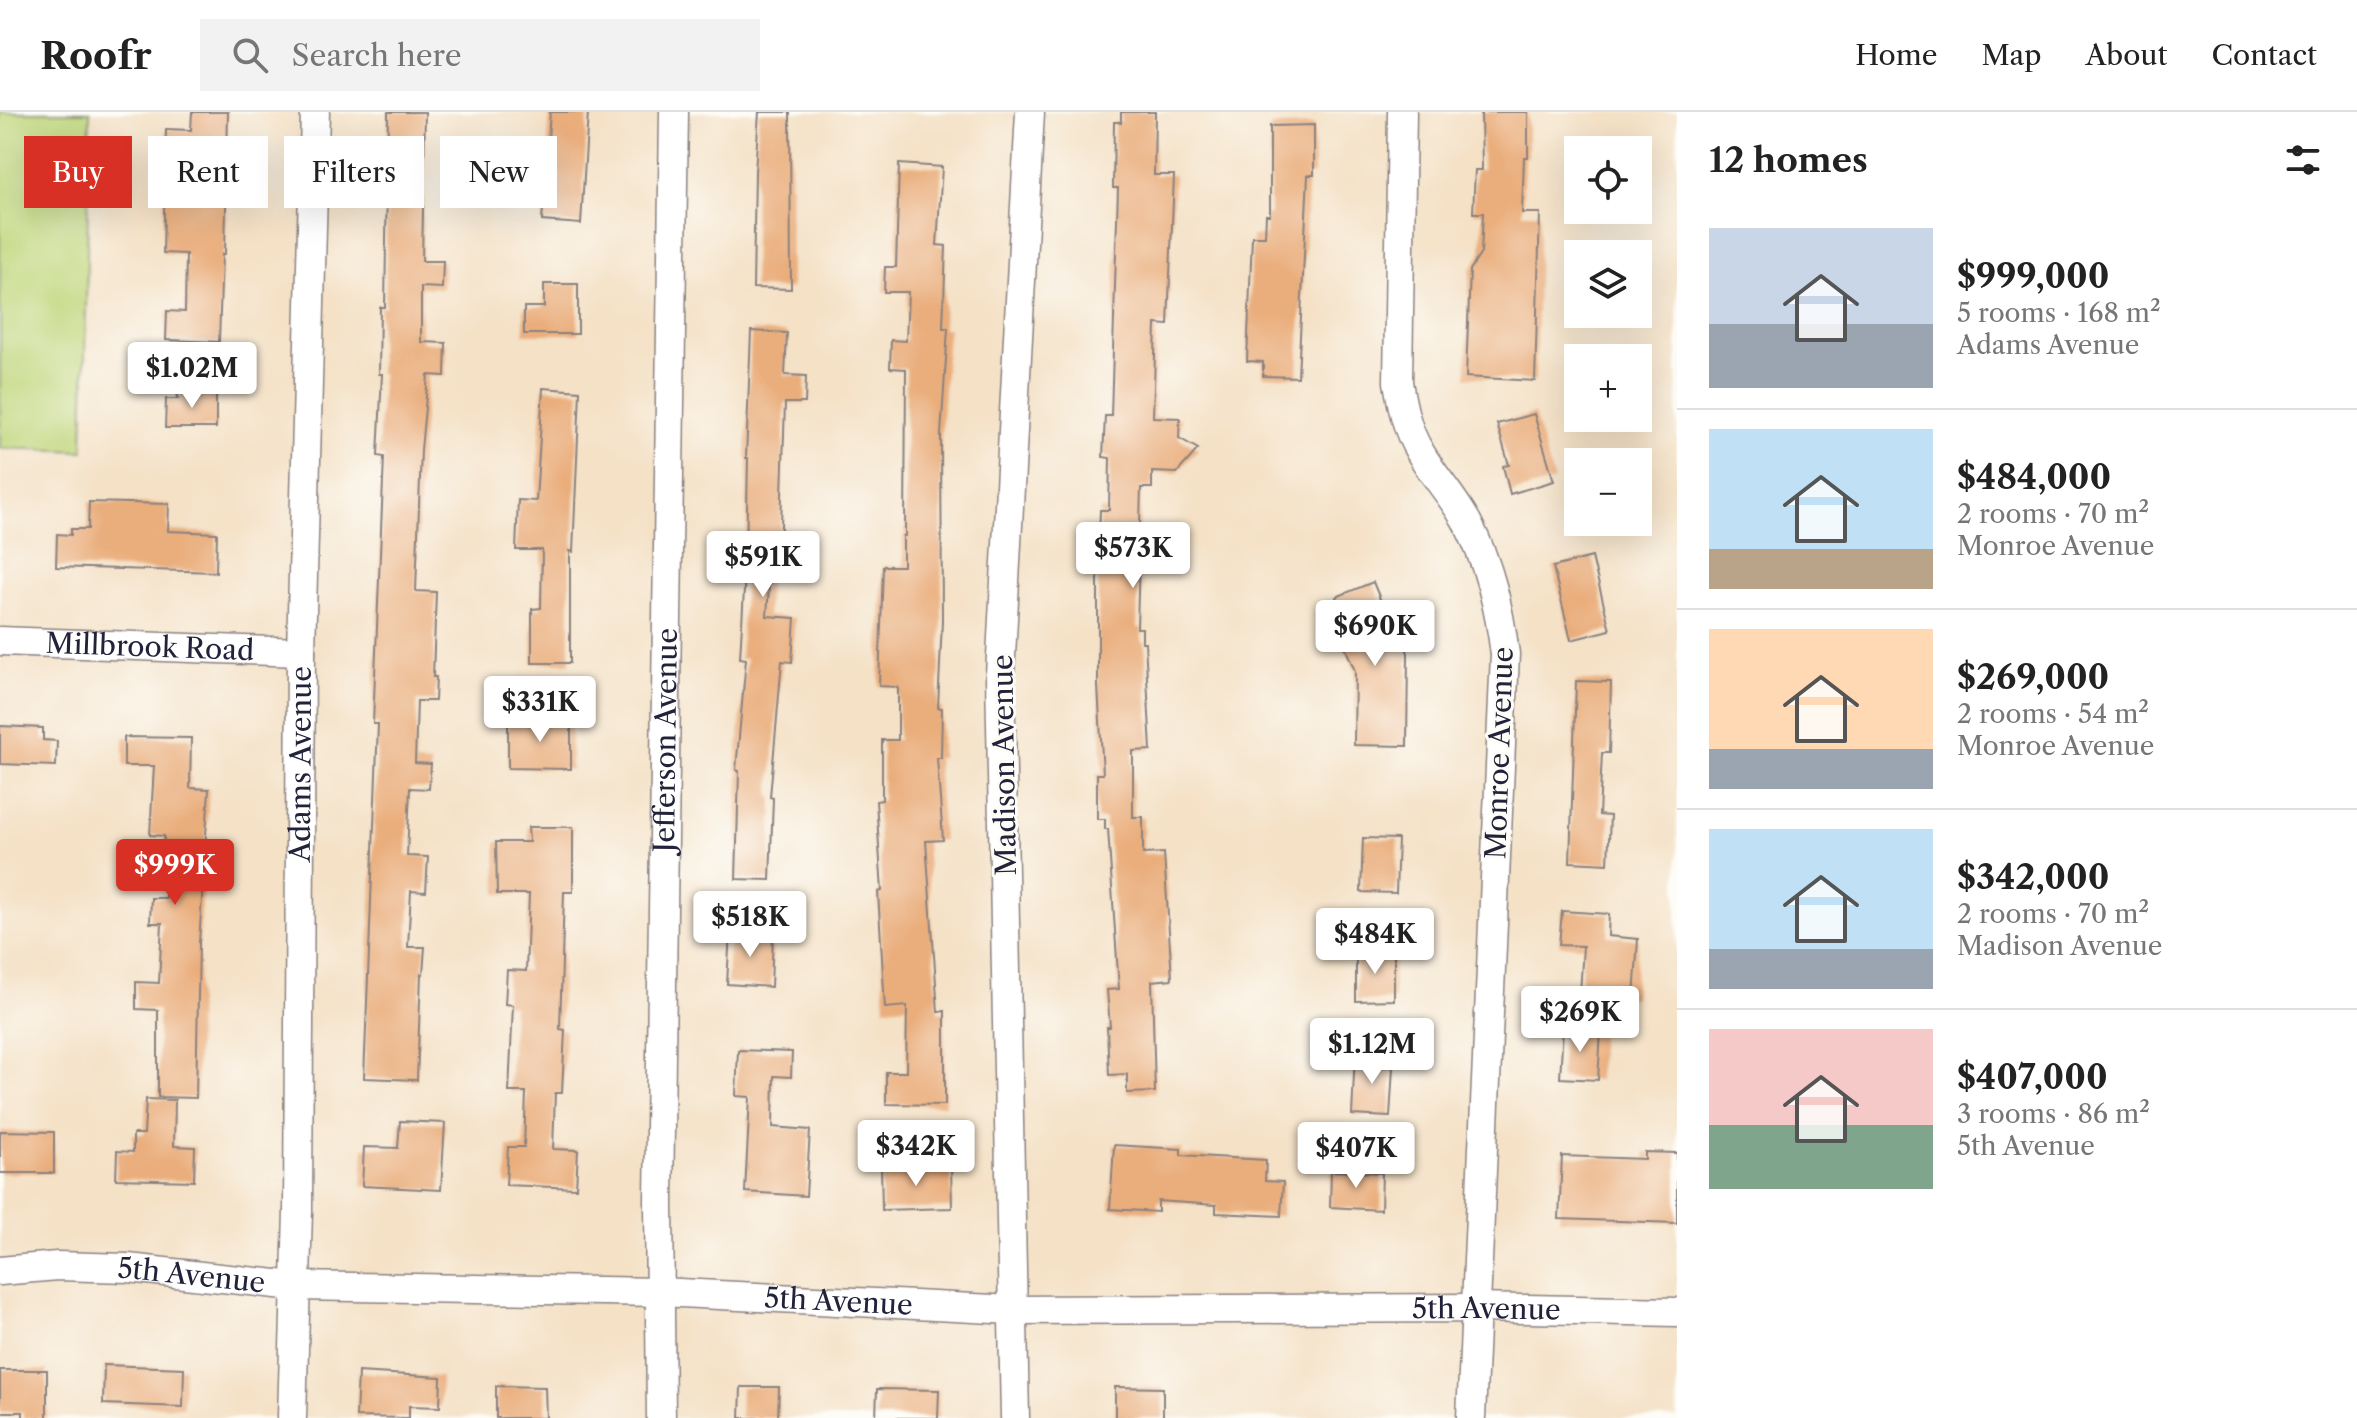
<!DOCTYPE html>
<html lang="en">
<head>
<meta charset="utf-8">
<style>
  :root { --surface:#fff; --page:#f2f2f2; --text:#222; --muted:#767676; --line:#e0e0e0; --accent:#d93025 }
  body { margin:0; font-family:"Libre Caslon Text",serif; background:var(--page); color:var(--text); height:100vh; display:flex; flex-direction:column; font-size:30px; white-space:nowrap }
  * { box-sizing:border-box; margin:0 }
  p { font-size:26px; color:var(--muted) }
  .icon { flex:none; width:44px; height:44px; fill:none; stroke:currentColor; stroke-width:2; stroke-linecap:round; stroke-linejoin:round }
  .map { position:relative; flex:1; overflow:hidden }
  .side { display:flex; flex-direction:column; background:var(--surface); width:680px }
  .side>* { flex:none }
  .top-card { position:absolute; left:24px; top:24px; width:760px; height:72px; display:flex; gap:16px }
  .fabs { position:absolute; left:1564px; top:24px; display:grid; gap:16px }
  .fabs a { display:grid; place-items:center; width:88px; height:88px; border-radius:0px; background:var(--surface); box-shadow:0 8px 32px #0002; font-size:40px }
  .price { position:absolute; translate:-50% -68px; padding:0 18px; border-radius:8px; background:#fff; color:#222; font-size:26px; line-height:52px; filter:drop-shadow(0 2px 4px #0008) }
  .price::after { content:''; position:absolute; left:50%; top:48px; width:24px; height:18px; margin-left:-12px; background:inherit; clip-path:polygon(0 0,100% 0,50% 100%) }
  .price.current { background:var(--accent); color:#fff }
  ul { padding:0; list-style:none }
  li { display:flex; align-items:center; gap:24px; height:200px; padding:0 32px }
  li+li { border-top:2px solid var(--line) }
  li span { display:grid; place-items:center; flex:none; width:224px; height:160px; border-radius:0px; color:#555 }
  li>.icon { margin-inline-start:auto }
  span .icon { width:96px; height:96px; fill:#fffc; stroke-width:1 }
  li b { font-size:34px }
  h2 { display:flex; justify-content:space-between; align-items:center; height:96px; padding:0 32px; font-size:34px }
  .pill { padding:0 28px; border-radius:0px; background:var(--surface); box-shadow:0 8px 32px #0002; font-size:28px; line-height:72px }
  .pill.current { background:var(--accent); color:#fff }
  header { display:flex; align-items:center; gap:48px; box-sizing:border-box; height:112px; padding:0 40px; background:var(--surface); border-bottom:2px solid var(--line) }
  header strong { font-size:38px }
  nav { display:flex; gap:44px; margin-inline-start:auto; font-size:28px }
  .search { width:560px; height:72px; background:var(--page); display:flex; align-items:center; gap:20px; box-sizing:border-box; padding:0 28px; border-radius:0px; color:var(--muted); font-size:30px }
  main { display:flex; flex:1; min-height:0 }
  .map>svg:first-child { display:block }
  .green { fill:#c0d67a; stroke:#717c5a; stroke-width:2 }
  .building { fill:#eaae7d }
  .lines { fill:none; stroke-linecap:round; stroke-linejoin:round }
  .minor-casing { stroke:#8b8280; stroke-width:31 }
  .minor { stroke:#fff; stroke-width:28 }
  .labels { text-anchor:middle; dominant-baseline:central; stroke-width:6; stroke-linejoin:round; paint-order:stroke }
  .street-label { font-size:28px; fill:#22223b; stroke:#fdfcf7 }
</style>
</head>
<body>
<header>
<strong>Roofr</strong>
<div class="search"><svg class="icon" aria-label="search" viewBox="0 0 24 24"><circle cx="10" cy="10" r="6"/><path d="M15 15l6 6"/></svg>Search here</div>
<nav><a>Home</a><a>Map</a><a>About</a><a>Contact</a></nav>
</header>
<main>
<div class="map">
<svg width="1677" height="1306" viewBox="0 0 1677 1306">
  <rect width="100%" height="100%" fill="#fdfcf7"/>
  <filter id="ink" filterUnits="userSpaceOnUse"><feTurbulence type="fractalNoise" baseFrequency=".0125" numOctaves="2"/><feDisplacementMap in="SourceGraphic" scale="16" xChannelSelector="R" yChannelSelector="G"/><feConvolveMatrix kernelMatrix="1 2 1 2 8 2 1 2 1" color-interpolation-filters="sRGB"/></filter>
  <filter id="wash" filterUnits="userSpaceOnUse"><feTurbulence type="fractalNoise" baseFrequency=".006" numOctaves="4" result="noise"/><feDisplacementMap in="SourceGraphic" scale="32" xChannelSelector="R" yChannelSelector="G"/><feGaussianBlur stdDeviation="1.8" result="paint"/><feColorMatrix in="noise" values="0 0 0 0 0 0 0 0 0 0 0 0 0 0 0 0 0 1.4 0 .05"/><feComposite in="paint" operator="in"/></filter>
  <g filter="url(#wash)">
    <rect width="100%" height="100%" fill="#f4e1c6"/>
    <!-- green -->
    <polygon class="green" points="0,0 90,0 83,339 0,336"/>
    <g id="blocks">
      <!-- building -->
      <g class="building">
        <polygon points="192,0 228,0 225,142 222,142 219,230 166,228 167,199 185,200 186,142 163,141 166,17 191,18"/>
        <polygon points="388,0 425,0 422,149 443,149 442,176 421,175 421,230 446,231 445,264 428,263 421,338 416,479 436,480 433,565 436,565 435,589 417,589 415,651 431,652 429,677 410,676 407,744 428,745 426,780 411,779 408,835 425,835 423,862 421,862 417,968 364,966 378,612 373,612 384,345 378,344 382,262 379,262 380,195 385,195"/>
        <polygon points="550,0 588,0 581,112 542,109"/>
        <polygon points="759,0 790,0 791,177 753,176 755,60"/>
        <polygon points="1121,0 1155,0 1154,63 1174,63 1168,213 1156,212 1153,305 1180,306 1179,326 1198,337 1177,361 1152,360 1152,376 1141,376 1137,516 1142,516 1142,530 1145,530 1151,638 1133,639 1133,705 1143,705 1143,742 1164,741 1172,867 1152,869 1155,980 1127,981 1127,962 1109,963 1107,915 1110,915 1107,878 1119,877 1108,717 1105,717 1105,707 1097,707 1097,662 1103,662 1098,574 1098,445 1100,398 1109,398 1110,346 1103,345 1105,304 1111,304 1118,76 1113,76 1114,10 1121,10"/>
        <polygon points="1481,0 1528,0 1528,45 1524,45 1522,101 1540,101 1535,269 1466,265 1470,158 1481,141 1483,101 1473,101 1475,58 1482,58"/>
        <polygon points="1314,13 1314,63 1308,63 1298,265 1263,264 1263,250 1247,249 1252,124 1265,124 1266,103 1270,103 1270,14"/>
        <polygon points="899,52 942,55 937,133 946,134 943,216 948,216 941,323 942,509 938,596 942,596 941,646 937,646 943,728 926,729 938,900 945,899 945,993 886,992 886,960 906,960 907,894 885,896 878,780 882,779 876,689 882,688 882,628 898,628 898,575 879,574 883,454 903,454 903,424 905,424 906,257 890,256 891,228 906,229 908,180 884,180 885,155 896,155"/>
        <polygon points="544,172 578,172 578,222 524,222 524,195 544,195"/>
        <polygon points="751,219 787,221 785,263 806,264 805,291 785,291 780,445 771,445 767,504 795,506 792,550 782,549 770,685 773,686 770,768 736,767 739,659 736,658 746,547 740,546 746,444 748,346 746,346"/>
        <polygon points="543,276 580,279 573,440 570,439 570,551 532,551 532,497 541,496 542,438 516,438 518,388 536,389"/>
        <polygon points="177,278 216,278 216,316 165,316 166,287 178,287"/>
        <polygon points="1534,302 1554,369 1510,382 1503,354 1509,353 1497,312"/>
        <polygon points="89,390 169,392 168,419 217,421 216,460 56,455 57,422 71,423 71,417 88,417"/>
        <polygon points="1592,445 1610,518 1571,528 1553,455"/>
        <polygon points="1373,470 1382,492 1387,490 1408,541 1407,634 1354,633 1355,559 1333,506 1343,501 1336,485"/>
        <polygon points="1576,569 1611,570 1609,641 1602,641 1599,703 1610,704 1608,752 1570,750"/>
        <polygon points="508,606 571,607 571,657 508,656"/>
        <polygon points="0,614 43,616 43,628 57,629 56,654 0,652"/>
        <polygon points="124,625 191,626 190,676 209,677 199,831 196,986 158,985 158,898 136,897 136,870 159,871 162,811 150,811 151,786 166,786 168,738 164,737 164,724 150,723 154,654 124,654"/>
        <polygon points="528,715 573,715 573,780 564,780 560,917 565,918 562,981 555,981 553,1037 578,1038 576,1076 506,1073 508,1035 524,1035 526,980 509,980 513,893 505,892 507,858 526,859 529,782 497,782 496,730 529,730"/>
        <polygon points="1363,726 1398,727 1396,781 1361,780"/>
        <polygon points="1562,799 1609,802 1608,824 1638,827 1634,886 1580,882 1583,834 1559,833"/>
        <polygon points="730,819 773,822 771,875 727,872"/>
        <polygon points="1356,840 1394,840 1394,888 1356,889"/>
        <polygon points="1563,916 1601,919 1598,968 1560,966"/>
        <polygon points="738,938 792,940 791,965 774,964 773,1015 810,1018 806,1084 745,1080 750,985 736,984"/>
        <polygon points="1355,941 1383,942 1382,955 1393,955 1390,1005 1352,1003"/>
        <polygon points="146,987 175,988 174,1034 195,1035 194,1069 116,1067 117,1039 133,1040 133,1022 144,1022"/>
        <polygon points="400,1009 445,1011 441,1078 362,1074 364,1035 398,1036"/>
        <polygon points="0,1019 54,1020 54,1061 0,1061"/>
        <polygon points="1114,1033 1181,1037 1181,1043 1266,1048 1265,1069 1283,1070 1281,1104 1216,1101 1216,1093 1158,1089 1158,1100 1110,1097"/>
        <polygon points="1645,1040 1677,1041 1677,1111 1559,1107 1562,1044 1645,1047"/>
        <polygon points="951,1054 952,1096 882,1098 881,1055"/>
        <polygon points="1331,1059 1382,1061 1381,1098 1330,1095"/>
        <polygon points="104,1253 184,1256 183,1295 103,1292"/>
        <polygon points="0,1258 47,1258 47,1306 23,1306 23,1300 0,1300"/>
        <polygon points="358,1260 441,1265 440,1295 409,1294 409,1306 356,1305"/>
        <polygon points="496,1274 545,1275 546,1306 496,1306"/>
        <polygon points="741,1275 779,1275 778,1306 740,1306"/>
        <polygon points="1115,1275 1163,1276 1163,1306 1115,1306"/>
        <polygon points="877,1277 939,1278 938,1306 876,1306"/>
      </g>
    </g>
  </g>
  <g filter="url(#ink)">
    <use href="#blocks" fill-opacity="0" stroke="#8b8280" stroke-width="2"/>
    <g class="lines">
      <defs>
        <g id="minor">
          <path d="M1402 0 1398 270C1402 294 1407 319 1420 340 1434 365 1455 387 1468 412 1490 455 1499 496 1505 542L1471 1306"/>
          <path id="s1" d="M0 529 301 540"/>
          <path id="s2" d="M0 1159 57 1154 128 1156 295 1174 660 1180 1013 1198 1475 1196 1677 1200"/>
          <path id="s3" d="M292 1306 298 1099 301 540 315 0"/>
          <path id="s4" d="M661 1306 659 1089 674 0"/>
          <polyline points="1015,1306 1000,563 1030,0"/>
        </g>
      </defs>
      <!-- minor casing -->
      <use href="#minor" class="minor-casing"/>
      <!-- minor -->
      <use href="#minor" class="minor"/>
    </g>
  </g>
  <g class="labels">
    <!-- street labels -->
    <g class="street-label">
      <text stroke="none"><textPath href="#s1" startOffset="150">Millbrook Road</textPath></text>
      <text stroke="none"><textPath href="#s4" startOffset="678">Jefferson Avenue</textPath></text>
      <text transform="translate(1499 641) rotate(-88)">Monroe Avenue</text>
      <text stroke="none"><textPath href="#s3" startOffset="654">Adams Avenue</textPath></text>
      <text transform="translate(1004 653) rotate(-91)">Madison Avenue</text>
      <text stroke="none"><textPath href="#s2" startOffset="192">5th Avenue</textPath></text>
      <text stroke="none"><textPath href="#s2" startOffset="840">5th Avenue</textPath></text>
      <text stroke="none"><textPath href="#s2" startOffset="1488">5th Avenue</textPath></text>
    </g>
  </g>
</svg>
<div class="fabs">
<a><svg class="icon" aria-label="locate" viewBox="0 0 24 24"><circle cx="12" cy="12" r="6"/><path d="M12 2v4M12 18v4M2 12h4M18 12h4"/></svg></a>
<a><svg class="icon" aria-label="layers" viewBox="0 0 24 24"><path d="M12 4l9 5-9 5-9-5zM3 14l9 5 9-5"/></svg></a>
<a>+</a>
<a>−</a>
</div>
<b class="price" style="left:192px;top:298px">$1.02M</b>
<b class="price" style="left:1133px;top:478px">$573K</b>
<b class="price" style="left:763px;top:487px">$591K</b>
<b class="price" style="left:1375px;top:556px">$690K</b>
<b class="price" style="left:540px;top:632px">$331K</b>
<b class="price current" style="left:175px;top:795px">$999K</b>
<b class="price" style="left:750px;top:847px">$518K</b>
<b class="price" style="left:1375px;top:864px">$484K</b>
<b class="price" style="left:1580px;top:942px">$269K</b>
<b class="price" style="left:1372px;top:974px">$1.12M</b>
<b class="price" style="left:916px;top:1076px">$342K</b>
<b class="price" style="left:1356px;top:1078px">$407K</b>
<div class="top-card">
<a class="pill current">Buy</a>
<a class="pill">Rent</a>
<a class="pill">Filters</a>
<a class="pill">New</a>
</div>
</div>
<section class="side">
<h2>12 homes<svg class="icon" aria-label="filters" viewBox="0 0 24 24"><path d="M4 7h16M4 17h16"/><circle cx="9" cy="7" r="2"/><circle cx="15" cy="17" r="2"/></svg></h2>
<ul>
<li><span style="background:linear-gradient(#c9d6e8 60%,#9aa5b1 0)"><svg class="icon" aria-label="home" viewBox="0 0 24 24"><path d="M3 11l9-7 9 7M6 9v11h12V9"/></svg></span><div><b>$999,000</b><p>5 rooms · 168 m²</p><p>Adams Avenue</p></div></li>
<li><span style="background:linear-gradient(#bfe0f5 75%,#b9a48a 0)"><svg class="icon" aria-label="home" viewBox="0 0 24 24"><path d="M3 11l9-7 9 7M6 9v11h12V9"/></svg></span><div><b>$484,000</b><p>2 rooms · 70 m²</p><p>Monroe Avenue</p></div></li>
<li><span style="background:linear-gradient(#ffd9b3 75%,#9aa5b1 0)"><svg class="icon" aria-label="home" viewBox="0 0 24 24"><path d="M3 11l9-7 9 7M6 9v11h12V9"/></svg></span><div><b>$269,000</b><p>2 rooms · 54 m²</p><p>Monroe Avenue</p></div></li>
<li><span style="background:linear-gradient(#bfe0f5 75%,#9aa5b1 0)"><svg class="icon" aria-label="home" viewBox="0 0 24 24"><path d="M3 11l9-7 9 7M6 9v11h12V9"/></svg></span><div><b>$342,000</b><p>2 rooms · 70 m²</p><p>Madison Avenue</p></div></li>
<li><span style="background:linear-gradient(#f6c9c9 60%,#7fa58c 0)"><svg class="icon" aria-label="home" viewBox="0 0 24 24"><path d="M3 11l9-7 9 7M6 9v11h12V9"/></svg></span><div><b>$407,000</b><p>3 rooms · 86 m²</p><p>5th Avenue</p></div></li>
</ul>
</section>
</main>
</body>
</html>
